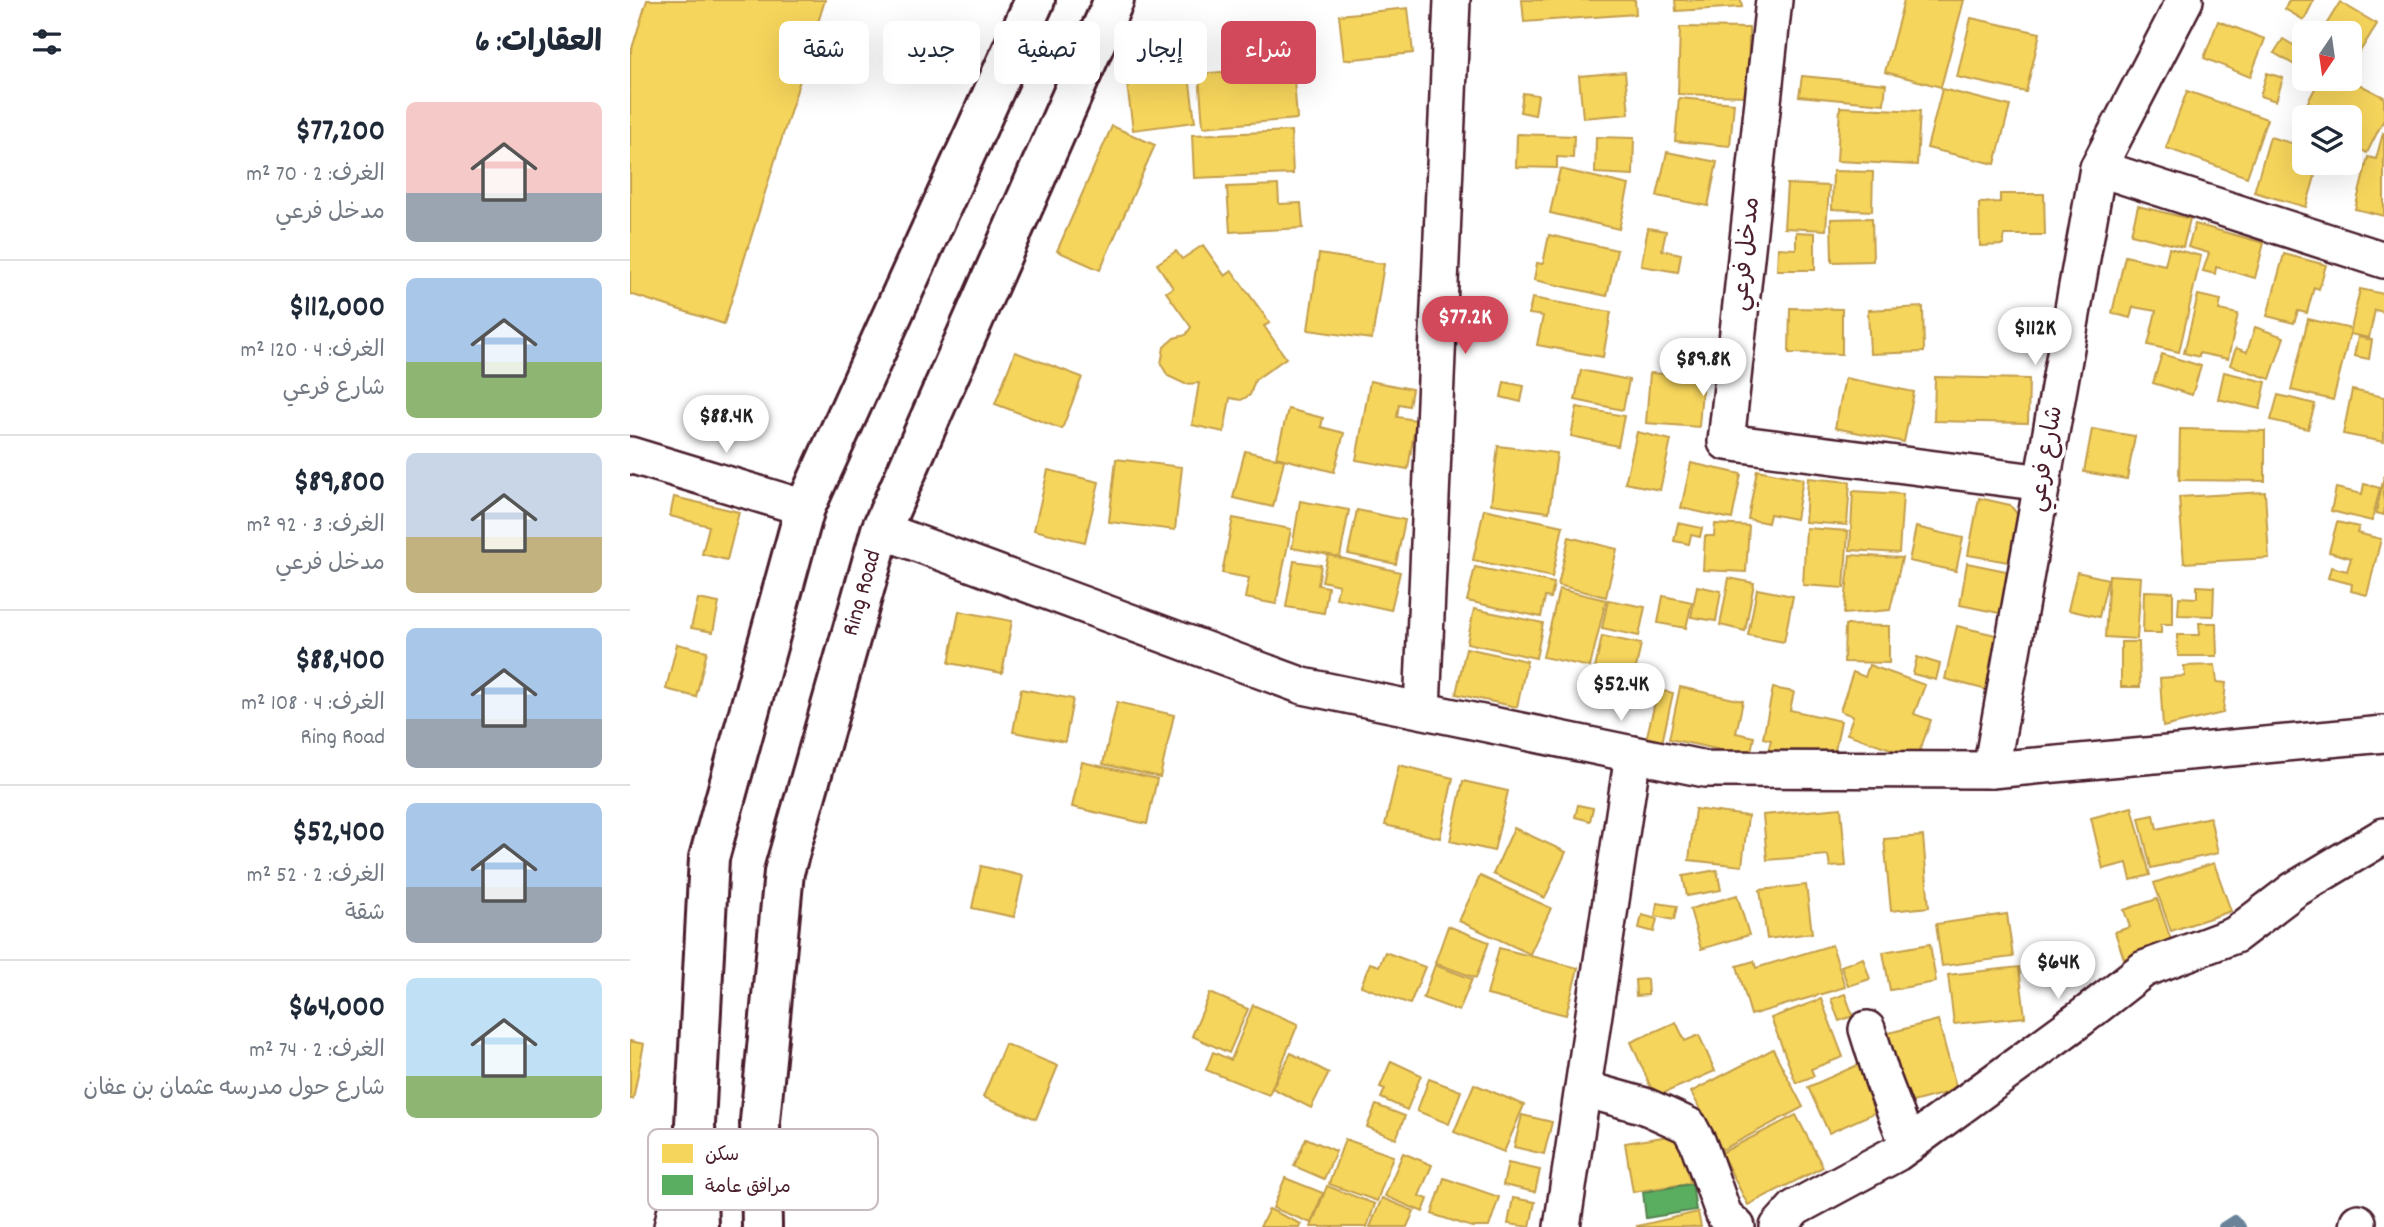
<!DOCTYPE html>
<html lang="ar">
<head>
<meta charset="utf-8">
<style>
  :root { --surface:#fff; --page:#f6f6f7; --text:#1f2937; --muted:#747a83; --line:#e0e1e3; --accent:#d1495b }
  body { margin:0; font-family:Dekko,"Playpen Sans Arabic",sans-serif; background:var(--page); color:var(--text); direction:rtl; height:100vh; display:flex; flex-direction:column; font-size:26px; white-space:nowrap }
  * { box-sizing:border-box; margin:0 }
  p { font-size:23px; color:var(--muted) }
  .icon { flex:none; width:38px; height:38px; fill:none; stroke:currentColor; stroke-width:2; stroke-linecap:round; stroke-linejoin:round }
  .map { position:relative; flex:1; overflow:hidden; direction:ltr }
  .sheet { display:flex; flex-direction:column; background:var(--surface); width:630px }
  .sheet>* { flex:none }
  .hud { position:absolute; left:21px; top:21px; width:665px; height:63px; direction:rtl; display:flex; gap:14px }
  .needle { width:46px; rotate:193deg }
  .controls { position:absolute; left:1662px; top:21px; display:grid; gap:14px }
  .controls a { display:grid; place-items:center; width:70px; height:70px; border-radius:10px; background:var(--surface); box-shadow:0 7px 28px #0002; font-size:35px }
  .price { position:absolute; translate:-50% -60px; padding:0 16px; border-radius:24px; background:#fff; color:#222; font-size:23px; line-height:46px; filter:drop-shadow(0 2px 4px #0008) }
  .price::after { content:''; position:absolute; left:50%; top:42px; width:21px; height:16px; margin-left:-10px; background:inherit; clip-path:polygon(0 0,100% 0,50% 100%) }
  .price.selected { background:var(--accent); color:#fff }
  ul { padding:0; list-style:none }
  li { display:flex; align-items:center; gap:21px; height:175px; padding:0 28px }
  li+li { border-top:2px solid var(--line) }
  li span { display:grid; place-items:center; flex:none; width:196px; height:140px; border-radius:10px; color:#555 }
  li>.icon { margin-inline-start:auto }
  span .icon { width:84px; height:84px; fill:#fffc; stroke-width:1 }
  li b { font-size:30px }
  h2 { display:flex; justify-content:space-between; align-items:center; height:84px; padding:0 28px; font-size:30px }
  .tag { padding:0 24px; border-radius:10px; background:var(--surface); box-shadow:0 7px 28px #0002; font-size:24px; line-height:63px }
  .tag.selected { background:var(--accent); color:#fff }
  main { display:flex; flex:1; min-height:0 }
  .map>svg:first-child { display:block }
  .homes { fill:#f6d55c; stroke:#c29e4d; stroke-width:2 }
  .public { fill:#5aae61; stroke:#558351; stroke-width:2 }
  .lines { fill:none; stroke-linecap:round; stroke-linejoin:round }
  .stream { stroke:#6b8399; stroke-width:10 }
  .minor-casing { stroke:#4a1f2b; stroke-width:40 }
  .major-casing { stroke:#4a1f2b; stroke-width:44 }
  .minor { stroke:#fff; stroke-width:35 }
  .major { stroke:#fff; stroke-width:38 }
  .labels { text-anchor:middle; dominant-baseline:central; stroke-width:7; stroke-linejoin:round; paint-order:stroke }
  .street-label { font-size:24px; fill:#4a1f2b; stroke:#fff }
  .key { fill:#fff; stroke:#c9bcbf; stroke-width:2 }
  .key-label { font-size:19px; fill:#4a1f2b }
</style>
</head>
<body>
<main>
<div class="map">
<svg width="1754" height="1227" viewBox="0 0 1754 1227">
  <rect width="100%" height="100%" fill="#fff"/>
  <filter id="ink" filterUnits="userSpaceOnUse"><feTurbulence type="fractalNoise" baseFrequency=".0143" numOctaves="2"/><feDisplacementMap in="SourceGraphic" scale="14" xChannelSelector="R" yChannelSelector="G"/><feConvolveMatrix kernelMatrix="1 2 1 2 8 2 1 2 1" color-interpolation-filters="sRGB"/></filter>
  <g filter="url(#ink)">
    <!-- homes -->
    <g class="homes">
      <polygon points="17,0 195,0 94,324 0,294 0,55"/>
      <polygon points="892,0 1005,0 1006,14 894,22"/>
      <polygon points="1045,0 1111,0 1112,7 1046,11"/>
      <polygon points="1274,0 1334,0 1311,87 1255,72"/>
      <polygon points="1659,0 1684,0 1674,20 1655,9"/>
      <polygon points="1710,2 1747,24 1724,61 1720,58 1720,33 1691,33"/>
      <polygon points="778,8 783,53 714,60 709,15"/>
      <polygon points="1341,18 1410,33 1396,92 1327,77"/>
      <polygon points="1588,21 1635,39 1620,77 1574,58"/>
      <polygon points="1050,27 1119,28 1118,96 1048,94"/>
      <polygon points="1653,39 1675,52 1675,71 1644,53"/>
      <polygon points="663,66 667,119 573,127 569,74"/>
      <polygon points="995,72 999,114 953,118 949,76"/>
      <polygon points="1637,73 1653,78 1646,101 1630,96"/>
      <polygon points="559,76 565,122 503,130 497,84"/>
      <polygon points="1172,76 1256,84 1254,104 1169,96"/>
      <polygon points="1690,79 1719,79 1754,97 1754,119 1737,153 1720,144 1720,117 1675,117 1675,136 1663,130"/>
      <polygon points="1312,89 1380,106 1365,164 1297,148"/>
      <polygon points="1557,91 1637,119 1617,177 1536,148"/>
      <polygon points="893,93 908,95 905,115 890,112"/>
      <polygon points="1049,98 1104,103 1100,146 1045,141"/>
      <polygon points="1210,107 1290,111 1287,165 1207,161"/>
      <polygon points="482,126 525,145 470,270 427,251"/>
      <polygon points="661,131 663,174 564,178 562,135"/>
      <polygon points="1753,133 1754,134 1754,216 1725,209 1738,157 1746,159"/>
      <polygon points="887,134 944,136 943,158 927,157 927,168 886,167"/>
      <polygon points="966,137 1004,138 1003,175 965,173"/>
      <polygon points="1640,137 1675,147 1675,163 1689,163 1676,207 1624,192"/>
      <polygon points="1037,152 1087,162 1078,206 1027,196"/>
      <polygon points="930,169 999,185 989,229 920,213"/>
      <polygon points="1203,171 1243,172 1242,211 1202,209"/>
      <polygon points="1157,184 1199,186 1196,230 1154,228"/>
      <polygon points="648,185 649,204 671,203 673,228 600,232 597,187"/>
      <polygon points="1370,194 1414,194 1415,235 1374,235 1374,245 1350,246 1349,203 1370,202"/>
      <polygon points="1508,206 1560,219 1553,247 1501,234"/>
      <polygon points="1242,218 1243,261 1202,262 1201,219"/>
      <polygon points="1565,224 1634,243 1625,278 1586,267 1585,274 1573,271 1579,253 1558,247"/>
      <polygon points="1018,228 1036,231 1032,250 1051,254 1048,272 1011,266"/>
      <polygon points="1166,232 1185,233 1185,270 1147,270 1148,248 1166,249"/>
      <polygon points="919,235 987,250 977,296 904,280 907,263 913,264"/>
      <polygon points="573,245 595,276 602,271 640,323 634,326 656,358 625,380 620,395 611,400 600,398 594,432 562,425 569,383 555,384 538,376 531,364 534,347 544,338 556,335 561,327 536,292 543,288 527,264 546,251 552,259"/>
      <polygon points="1539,248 1571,256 1549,352 1518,345 1526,311 1503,307 1500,318 1482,313 1495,256 1535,265"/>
      <polygon points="689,254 754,264 742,339 678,330"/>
      <polygon points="1654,254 1696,265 1689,289 1684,287 1677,313 1668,311 1664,323 1637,316"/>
      <polygon points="1730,289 1754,294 1754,312 1745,310 1739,338 1720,334"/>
      <polygon points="1568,295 1591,300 1589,310 1608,314 1598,359 1569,353 1569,357 1554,353"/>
      <polygon points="902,298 981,312 973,357 907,345 913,316 899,314"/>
      <polygon points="1293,307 1294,352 1240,354 1238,310"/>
      <polygon points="1160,308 1212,309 1212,354 1159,353"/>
      <polygon points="1678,319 1721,329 1703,400 1661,390"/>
      <polygon points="1625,327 1654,337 1640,379 1600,365 1606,348 1617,352"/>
      <polygon points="1728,337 1742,340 1739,359 1724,356"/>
      <polygon points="385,352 452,377 432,429 365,404"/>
      <polygon points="1532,354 1571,366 1562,395 1523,383"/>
      <polygon points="951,370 999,380 993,410 945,400"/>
      <polygon points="1594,372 1636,382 1630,409 1588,399"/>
      <polygon points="1020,373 1073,377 1069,427 1016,423"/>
      <polygon points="1305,377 1399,379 1398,423 1304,421"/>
      <polygon points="1215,378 1284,392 1274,442 1205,428"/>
      <polygon points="740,381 782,389 779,406 769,404 767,417 786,420 778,469 726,460"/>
      <polygon points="874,382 894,386 891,402 871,397"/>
      <polygon points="1722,390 1754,397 1754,442 1713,434"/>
      <polygon points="1648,395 1685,404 1678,429 1641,420"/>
      <polygon points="947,407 994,416 988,446 941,436"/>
      <polygon points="658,409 693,418 691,427 714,433 704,472 646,457"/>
      <polygon points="1462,429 1505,436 1497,479 1454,472"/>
      <polygon points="1550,429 1635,431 1635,481 1549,480"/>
      <polygon points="1007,432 1041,440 1030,490 995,483"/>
      <polygon points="868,446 927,453 919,512 861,504"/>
      <polygon points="615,451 654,460 643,507 603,498"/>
      <polygon points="486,459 552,467 545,530 479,522"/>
      <polygon points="1061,463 1111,474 1102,519 1051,508"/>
      <polygon points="418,470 469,482 455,542 404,530"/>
      <polygon points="1127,470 1173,479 1166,519 1140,514 1138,523 1118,519"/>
      <polygon points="1754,476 1754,515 1746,513"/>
      <polygon points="1178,478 1220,482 1217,525 1175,522"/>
      <polygon points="1734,484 1750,488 1742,521 1701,511 1706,488 1732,494"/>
      <polygon points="1223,491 1273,494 1269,553 1220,550"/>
      <polygon points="1635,492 1639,558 1554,563 1549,497"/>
      <polygon points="44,497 109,512 97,560 72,554 79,526 40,516"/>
      <polygon points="1349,498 1380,505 1397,526 1390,564 1338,555"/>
      <polygon points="670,501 719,510 710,557 662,548"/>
      <polygon points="854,509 933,526 922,577 843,560"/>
      <polygon points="727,510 775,520 766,564 718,554"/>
      <polygon points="603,518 661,529 646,604 615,598 619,578 592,573"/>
      <polygon points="1707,522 1729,527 1727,533 1751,539 1737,595 1721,591 1722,584 1698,578 1701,567 1717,571 1721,558 1699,552"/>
      <polygon points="1048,523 1072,528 1070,537 1061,535 1059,544 1044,541"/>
      <polygon points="1085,524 1119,526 1116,572 1073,570 1075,536 1084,536"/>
      <polygon points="1286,527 1333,538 1326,571 1279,561"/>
      <polygon points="1176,528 1218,531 1214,588 1173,585"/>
      <polygon points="939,537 987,549 976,597 928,585"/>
      <polygon points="698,555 770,572 761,610 706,598 709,585 692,581"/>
      <polygon points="1220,555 1272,558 1260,610 1214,614"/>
      <polygon points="664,561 691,565 688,585 698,587 694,613 656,607"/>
      <polygon points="1337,563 1386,573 1379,615 1330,605"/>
      <polygon points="845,567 924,583 921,598 915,597 911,617 837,601"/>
      <polygon points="1447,572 1478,579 1469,617 1438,610"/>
      <polygon points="1479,575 1511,577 1507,639 1475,637"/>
      <polygon points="1099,578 1124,583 1115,631 1090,625"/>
      <polygon points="1067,586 1091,591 1086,621 1061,617"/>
      <polygon points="1567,586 1584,587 1583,616 1548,615 1549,597 1567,598"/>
      <polygon points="929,589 976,600 960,667 913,657"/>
      <polygon points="1127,589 1163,596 1154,642 1118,635"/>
      <polygon points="1514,591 1543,592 1543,624 1531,624 1531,633 1513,633"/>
      <polygon points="1033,596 1062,602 1056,628 1028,623"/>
      <polygon points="68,599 89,603 83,632 61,628"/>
      <polygon points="978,600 1015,607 1009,636 972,628"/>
      <polygon points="844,609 913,623 906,658 837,643"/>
      <polygon points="329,611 382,621 372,673 319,663"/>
      <polygon points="1569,623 1586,623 1587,656 1548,656 1547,635 1570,635"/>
      <polygon points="1215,625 1259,626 1259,663 1214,662"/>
      <polygon points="1327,626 1370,636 1357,690 1315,679"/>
      <polygon points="972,636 1011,644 1004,677 965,669"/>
      <polygon points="1491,642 1509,642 1510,687 1491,687"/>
      <polygon points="47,644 77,651 66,697 36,689"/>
      <polygon points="836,648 897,661 887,707 826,694"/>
      <polygon points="1287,657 1310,664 1306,680 1283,674"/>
      <polygon points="1239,665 1295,685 1284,714 1301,720 1287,758 1217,734 1223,716 1210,711 1223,672 1235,677"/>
      <polygon points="1585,665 1587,682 1596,683 1593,713 1533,727 1530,678 1555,676 1554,666"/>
      <polygon points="1050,687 1113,701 1106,733 1124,737 1120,756 1039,739"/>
      <polygon points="1143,688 1164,692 1160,710 1211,721 1202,765 1138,751 1141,740 1133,738"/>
      <polygon points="391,689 443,699 435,742 383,732"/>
      <polygon points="1028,690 1043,693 1032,743 1016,740"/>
      <polygon points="487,702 544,715 530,777 473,764"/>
      <polygon points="452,762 527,779 517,824 442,807"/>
      <polygon points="769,765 823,778 810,838 755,825"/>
      <polygon points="833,781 878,791 864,851 820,841"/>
      <polygon points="948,805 963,808 960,821 945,817"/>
      <polygon points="1502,807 1520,875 1501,880 1497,863 1473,869 1461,818"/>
      <polygon points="1211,808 1216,866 1200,867 1198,855 1137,860 1133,815"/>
      <polygon points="1065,809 1118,816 1112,866 1059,860"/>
      <polygon points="1524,815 1527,829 1580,817 1588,853 1521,868 1509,818"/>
      <polygon points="884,828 936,852 915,898 863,874"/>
      <polygon points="1293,836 1299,907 1261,911 1254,839"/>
      <polygon points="1584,863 1601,911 1541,931 1524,883"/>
      <polygon points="351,866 393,876 384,917 342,908"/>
      <polygon points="1087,870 1091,890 1057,896 1053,876"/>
      <polygon points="850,876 921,908 900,954 829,921"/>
      <polygon points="1176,885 1182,933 1137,939 1130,890"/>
      <polygon points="1107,895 1119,935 1071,949 1060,909"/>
      <polygon points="1527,899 1542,943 1494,959 1485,932 1500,927 1494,910"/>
      <polygon points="1027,903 1047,906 1044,920 1025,916"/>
      <polygon points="1377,914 1383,957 1312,966 1306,924"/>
      <polygon points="1012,915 1027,919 1024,932 1009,928"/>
      <polygon points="818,926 859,942 846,978 805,963"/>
      <polygon points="1300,944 1306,982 1260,990 1253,952"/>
      <polygon points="1202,945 1215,987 1121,1015 1107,966 1124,961 1126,968"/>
      <polygon points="869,948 948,968 936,1015 857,995"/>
      <polygon points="755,952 795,967 780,1004 731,986 740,963 749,966"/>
      <polygon points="1233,958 1240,979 1218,986 1211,966"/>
      <polygon points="805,965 842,979 829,1011 793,998"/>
      <polygon points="1389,967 1395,1017 1324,1024 1318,975"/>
      <polygon points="1017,979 1018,995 1006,996 1005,980"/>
      <polygon points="580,993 618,1009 599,1053 562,1036"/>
      <polygon points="1215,994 1223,1016 1209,1021 1201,999"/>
      <polygon points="1191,999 1213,1057 1181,1069 1184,1076 1166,1083 1141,1018"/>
      <polygon points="623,1005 668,1024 639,1095 576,1070 583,1052 601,1060"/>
      <polygon points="1308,1020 1327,1090 1275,1104 1255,1034"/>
      <polygon points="1046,1022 1055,1041 1069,1035 1085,1071 1025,1097 1001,1042"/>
      <polygon points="0,1041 14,1044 3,1099 0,1099"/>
      <polygon points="375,1044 428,1066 406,1119 353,1097"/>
      <polygon points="1143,1049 1173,1107 1092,1150 1061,1092"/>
      <polygon points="661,1053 699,1073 681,1108 642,1088"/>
      <polygon points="761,1061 791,1075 777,1110 751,1098 755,1089 750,1087"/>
      <polygon points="1232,1063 1253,1109 1199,1133 1178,1087"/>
      <polygon points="799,1079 831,1091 819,1124 787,1111"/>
      <polygon points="844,1084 894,1105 874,1152 824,1132"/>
      <polygon points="746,1105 775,1116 766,1139 737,1127"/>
      <polygon points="892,1115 922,1122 914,1154 884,1147"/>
      <polygon points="1166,1115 1193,1167 1118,1205 1091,1153"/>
      <polygon points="1052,1134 1060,1183 1003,1192 995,1143"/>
      <polygon points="676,1138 706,1151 694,1179 664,1166"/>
      <polygon points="715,1139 763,1156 747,1201 699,1184"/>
      <polygon points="773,1153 802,1165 789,1196 798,1199 793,1212 755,1196"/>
      <polygon points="878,1163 910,1170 905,1192 873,1185"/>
      <polygon points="655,1178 693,1193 681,1223 643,1208"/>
      <polygon points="814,1178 869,1197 859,1227 842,1227 802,1214"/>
      <polygon points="697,1186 745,1204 737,1227 681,1227"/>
      <polygon points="752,1198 784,1211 777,1227 740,1227"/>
      <polygon points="883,1198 905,1202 900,1227 878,1224"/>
      <polygon points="639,1209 671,1224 669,1227 630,1227"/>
      <polygon points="1068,1212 1071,1227 1008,1227 1007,1226"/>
    </g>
    <!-- public -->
    <polygon class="public" points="1062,1184 1066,1210 1016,1218 1013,1192"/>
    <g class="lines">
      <!-- stream -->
      <polyline class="stream" points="1593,1227 1604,1220 1611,1227"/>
      <defs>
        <g id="minor">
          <polyline points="1144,0 1096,442 1413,483"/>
          <polyline points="1468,168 1754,260"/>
          <polyline points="0,455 175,508"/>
          <polyline points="251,530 673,686 1075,769 1361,770 1754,734"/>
          <polyline points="792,710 822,0"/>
          <polyline points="1361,770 1468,168 1555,0"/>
          <polyline points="1237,1029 1253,1080 1278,1145"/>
          <polyline points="954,1089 1015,1106 1059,1126 1068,1143 1094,1215 1107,1227"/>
          <polyline points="42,1227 58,1154"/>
          <polyline points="932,1227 1003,754"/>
          <polyline points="1148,1227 1165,1208 1267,1153 1450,1019 1514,969 1605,935 1664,890 1754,836"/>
          <polyline points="1727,1227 1728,1222"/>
        </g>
        <g id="major">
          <polyline points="68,1227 65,1124 79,858 175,508 405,0"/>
          <path id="s1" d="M132 1227 130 1121 154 872 251 530 484 0"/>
        </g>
      </defs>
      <!-- minor casing -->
      <use href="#minor" class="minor-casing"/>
      <!-- major casing -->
      <use href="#major" class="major-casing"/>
      <!-- minor -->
      <use href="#minor" class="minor"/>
      <!-- major -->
      <use href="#major" class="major"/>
    </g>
  </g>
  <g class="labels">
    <!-- street labels -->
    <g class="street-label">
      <text transform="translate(1117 254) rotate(-84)">مدخل فرعي</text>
      <text transform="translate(1417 459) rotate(-80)">شارع فرعي</text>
      <text stroke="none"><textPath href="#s1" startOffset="646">Ring Road</textPath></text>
    </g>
  </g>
  <!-- legend -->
  <rect x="18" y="1129" width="230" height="81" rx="10" class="key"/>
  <rect x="32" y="1144" width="31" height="19" fill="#f6d55c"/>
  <rect x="32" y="1175" width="31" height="20" fill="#5aae61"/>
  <g class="key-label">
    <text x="75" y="1160">سكن</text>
    <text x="75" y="1192">مرافق عامة</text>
  </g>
</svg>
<div class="controls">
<a><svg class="needle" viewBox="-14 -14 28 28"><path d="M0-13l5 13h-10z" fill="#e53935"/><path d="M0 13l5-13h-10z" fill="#747a83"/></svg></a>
<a><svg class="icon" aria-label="layers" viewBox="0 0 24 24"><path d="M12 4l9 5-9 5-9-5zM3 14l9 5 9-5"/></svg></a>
</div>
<b class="price selected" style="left:835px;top:356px">$77.2K</b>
<b class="price" style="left:1405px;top:367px">$112K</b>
<b class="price" style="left:1073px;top:398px">$89.8K</b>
<b class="price" style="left:96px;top:455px">$88.4K</b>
<b class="price" style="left:991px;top:723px">$52.4K</b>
<b class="price" style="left:1428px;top:1001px">$64K</b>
<div class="hud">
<a class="tag selected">شراء</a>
<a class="tag">إيجار</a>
<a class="tag">تصفية</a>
<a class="tag">جديد</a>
<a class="tag">شقة</a>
</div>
</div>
<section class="sheet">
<h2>العقارات: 6<svg class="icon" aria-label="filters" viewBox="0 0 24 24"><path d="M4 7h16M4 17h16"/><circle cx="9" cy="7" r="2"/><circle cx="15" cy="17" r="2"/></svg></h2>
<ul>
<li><span style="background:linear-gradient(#f6c9c9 65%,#9aa5b1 0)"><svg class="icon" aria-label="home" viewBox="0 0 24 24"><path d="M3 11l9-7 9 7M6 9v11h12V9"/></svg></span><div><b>$77,200</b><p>الغرف: 2 · 70 m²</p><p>مدخل فرعي</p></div></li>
<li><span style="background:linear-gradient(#a9c7e8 60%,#8fb573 0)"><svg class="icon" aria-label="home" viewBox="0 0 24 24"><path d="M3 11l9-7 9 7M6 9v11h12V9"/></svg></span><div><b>$112,000</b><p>الغرف: 4 · 120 m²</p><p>شارع فرعي</p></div></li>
<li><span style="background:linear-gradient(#c9d6e8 60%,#c2b280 0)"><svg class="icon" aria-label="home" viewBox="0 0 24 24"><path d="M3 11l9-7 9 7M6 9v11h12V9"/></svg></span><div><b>$89,800</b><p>الغرف: 3 · 92 m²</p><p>مدخل فرعي</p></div></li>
<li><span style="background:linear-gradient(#a9c7e8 65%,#9aa5b1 0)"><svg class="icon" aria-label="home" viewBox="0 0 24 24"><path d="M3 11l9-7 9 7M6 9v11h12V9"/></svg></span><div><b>$88,400</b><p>الغرف: 4 · 108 m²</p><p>Ring Road</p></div></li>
<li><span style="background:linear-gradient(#a9c7e8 60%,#9aa5b1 0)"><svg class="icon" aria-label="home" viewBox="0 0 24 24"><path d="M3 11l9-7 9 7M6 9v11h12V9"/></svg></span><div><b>$52,400</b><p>الغرف: 2 · 52 m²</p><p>شقة</p></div></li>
<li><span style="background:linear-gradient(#bfe0f5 70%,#8fb573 0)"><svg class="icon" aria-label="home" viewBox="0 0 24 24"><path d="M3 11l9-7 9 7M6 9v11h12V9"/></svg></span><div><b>$64,000</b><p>الغرف: 2 · 74 m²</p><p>شارع حول مدرسه عثمان بن عفان</p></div></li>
</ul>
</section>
</main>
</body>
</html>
